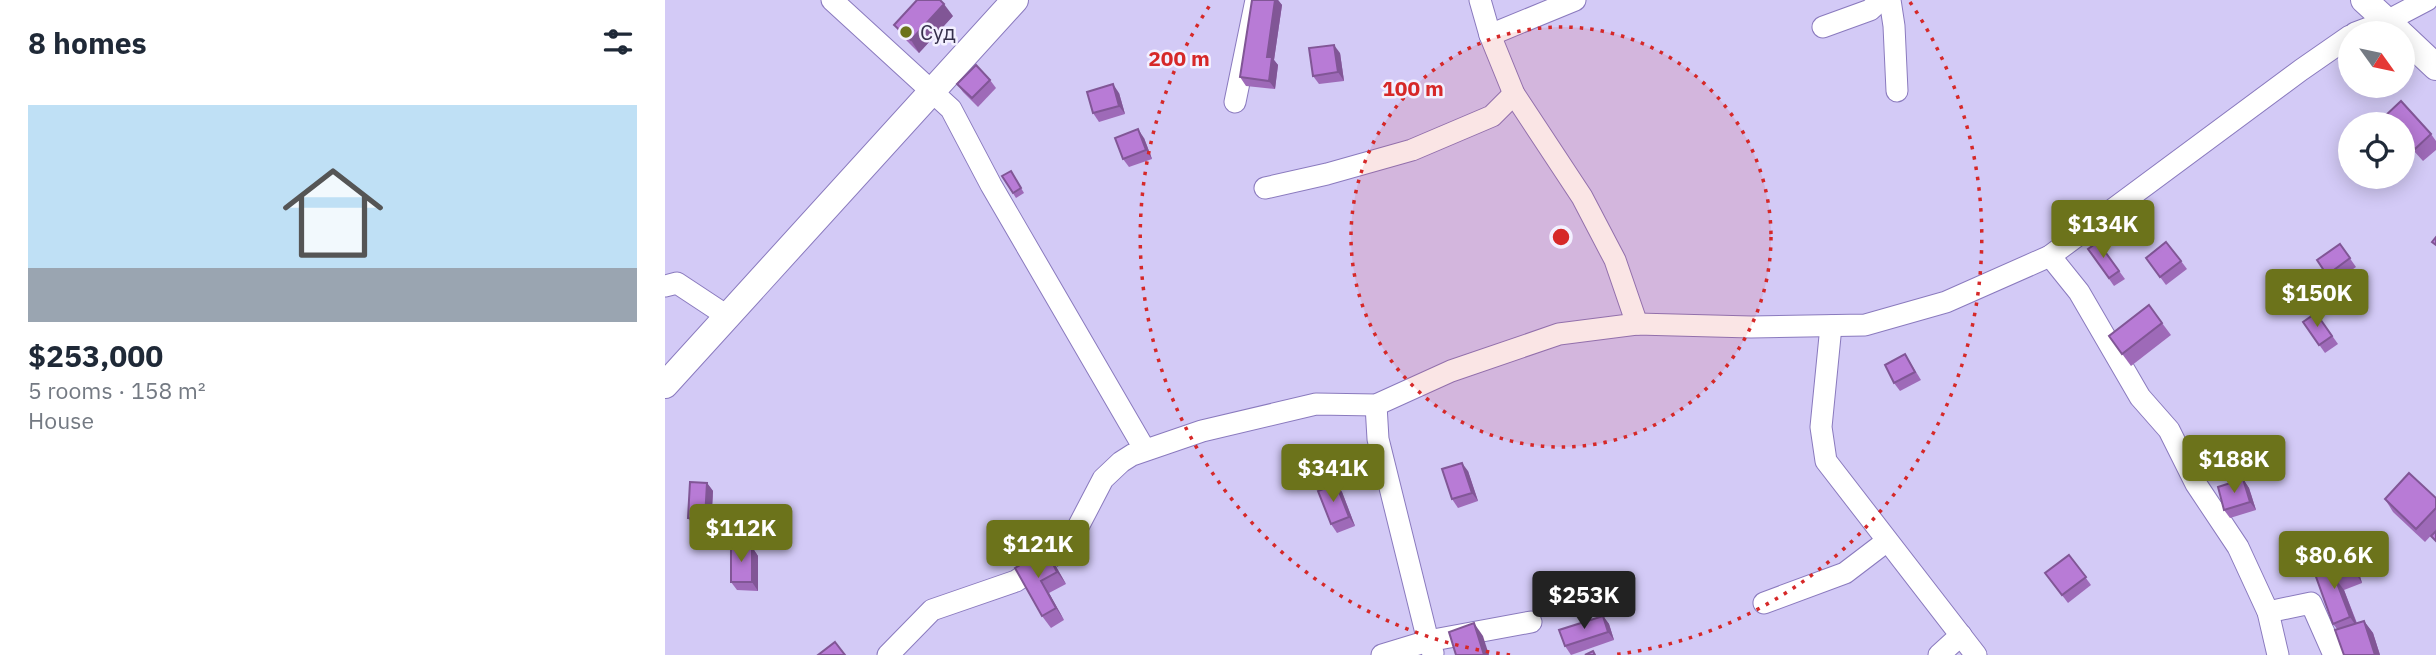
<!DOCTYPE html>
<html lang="en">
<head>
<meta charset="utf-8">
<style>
  :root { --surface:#fff; --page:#f2f2f3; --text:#1f2937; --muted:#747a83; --line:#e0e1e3; --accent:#6c731b }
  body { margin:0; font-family:"IBM Plex Sans",sans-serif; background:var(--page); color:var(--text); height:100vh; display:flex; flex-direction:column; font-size:26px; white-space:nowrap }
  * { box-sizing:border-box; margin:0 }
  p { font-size:23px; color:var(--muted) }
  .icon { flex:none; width:38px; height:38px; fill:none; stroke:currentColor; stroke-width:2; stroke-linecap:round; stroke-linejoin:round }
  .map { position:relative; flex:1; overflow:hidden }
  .sheet { display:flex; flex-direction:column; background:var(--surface); width:665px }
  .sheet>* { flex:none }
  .needle { width:46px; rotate:123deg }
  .fabs { position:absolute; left:1673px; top:21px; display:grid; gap:14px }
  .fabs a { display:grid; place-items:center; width:77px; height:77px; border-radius:50%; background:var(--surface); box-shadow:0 4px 18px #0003; font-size:35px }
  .price { position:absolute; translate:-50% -60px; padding:0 16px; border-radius:7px; background:var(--accent); color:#fff; font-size:23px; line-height:46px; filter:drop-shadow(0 2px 4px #0008) }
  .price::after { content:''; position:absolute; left:50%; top:42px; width:21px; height:16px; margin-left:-10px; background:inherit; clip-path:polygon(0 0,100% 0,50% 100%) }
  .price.current { background:#222; color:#fff }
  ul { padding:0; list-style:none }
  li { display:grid; align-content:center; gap:14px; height:371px; padding:0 28px }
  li+li { border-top:2px solid var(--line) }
  li span { display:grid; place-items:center; height:217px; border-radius:0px; color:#555 }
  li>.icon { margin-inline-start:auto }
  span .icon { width:126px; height:126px; fill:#fffc; stroke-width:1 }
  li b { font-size:30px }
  h2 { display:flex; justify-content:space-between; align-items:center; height:84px; padding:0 28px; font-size:30px }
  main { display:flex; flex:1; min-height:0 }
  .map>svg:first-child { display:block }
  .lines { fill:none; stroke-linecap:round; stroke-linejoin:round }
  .minor-casing { stroke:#8a7abe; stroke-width:23 }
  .major-casing { stroke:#8a7abe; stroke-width:28 }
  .minor { stroke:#fff; stroke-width:21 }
  .major { stroke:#fff; stroke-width:26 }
  .wall { fill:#9e6ab8 }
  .shaded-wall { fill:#815696 }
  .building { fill:#b87bd6; stroke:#815696; stroke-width:2 }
  .ring { fill:none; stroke:#d62828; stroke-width:3.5; stroke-dasharray:3.5 7 }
  .poi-dot { fill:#6c731b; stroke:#f3f0ff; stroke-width:2.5 }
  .labels { text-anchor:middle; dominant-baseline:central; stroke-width:5; stroke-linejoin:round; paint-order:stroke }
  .poi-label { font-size:21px; fill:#342e4a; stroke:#f3f0ff; text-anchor:start }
  .centre { fill:#d62828; stroke:#f3f0ff; stroke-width:3.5 }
  .ring-label { font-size:21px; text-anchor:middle; font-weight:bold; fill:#d62828; stroke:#f3f0ff; stroke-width:5; stroke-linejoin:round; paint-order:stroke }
</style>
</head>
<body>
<main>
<section class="sheet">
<h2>8 homes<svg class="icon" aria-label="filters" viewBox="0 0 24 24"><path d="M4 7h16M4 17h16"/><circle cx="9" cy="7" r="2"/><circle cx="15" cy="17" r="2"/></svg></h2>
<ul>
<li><span style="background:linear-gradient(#bfe0f5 75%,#9aa5b1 0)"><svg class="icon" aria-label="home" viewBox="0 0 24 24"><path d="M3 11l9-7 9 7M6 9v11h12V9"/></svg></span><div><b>$253,000</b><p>5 rooms · 158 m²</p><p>House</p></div></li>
</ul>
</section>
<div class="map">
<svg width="1771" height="655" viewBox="0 0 1771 655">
  <rect width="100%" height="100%" fill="#d3caf6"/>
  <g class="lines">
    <defs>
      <g id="minor">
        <polyline points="167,0 286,109 326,185 480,450"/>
        <polyline points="815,0 825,35 849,94 917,197 950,260 972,324"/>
        <polyline points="1225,0 1229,26 1232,91"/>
        <polyline points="1158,27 1205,10 1216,0"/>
        <polyline points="1690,33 1722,21 1762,0"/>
        <polyline points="825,35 910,0"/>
        <polyline points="570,102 591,0"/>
        <polyline points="600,188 662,174 747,150 827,116 849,94"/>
        <polyline points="1385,256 1414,292 1475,397 1504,430 1531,484 1573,547 1603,612 1613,655"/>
        <polyline points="0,286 12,283 62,316"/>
        <polyline points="1166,326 1156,427 1161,461 1311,655"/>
        <polyline points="711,405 713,439 763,641 717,655"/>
        <polyline points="1099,603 1180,573 1222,541"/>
        <polyline points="1603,612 1646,603 1669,655"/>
        <polyline points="768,653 763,641 866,622"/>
        <polyline points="223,655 267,610 351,581 397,550 413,527 438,479 456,462 467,455 537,431 651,404 711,405 786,371 894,334 972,324 1086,327 1200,325 1281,302 1385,256 1636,70 1685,36"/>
        <polyline points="1274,655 1296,635"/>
      </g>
      <g id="major">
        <polyline points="1699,0 1735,33"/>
        <polyline points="1738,36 1771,67"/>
        <polyline points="0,385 350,0"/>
      </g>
    </defs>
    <!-- minor casing -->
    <use href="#minor" class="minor-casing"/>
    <!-- major casing -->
    <use href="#major" class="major-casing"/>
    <!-- minor -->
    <use href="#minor" class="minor"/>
    <!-- major -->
    <use href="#major" class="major"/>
  </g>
  <!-- wall -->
  <g class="wall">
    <polygon points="587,0 613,0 617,5 609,60 613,65 610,89 581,86 575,77"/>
    <polygon points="288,16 254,53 238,37 229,25"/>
    <polygon points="675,53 679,81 654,84 648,76"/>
    <polygon points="325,80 331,88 313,107 298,92 292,84"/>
    <polygon points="454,93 460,114 434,122 428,113"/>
    <polygon points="1720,116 1766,134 1771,141 1771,150 1758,161 1738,139 1738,124 1725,124"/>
    <polygon points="479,138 487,159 464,167 458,159"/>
    <polygon points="346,171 359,193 351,198 337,176"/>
    <polygon points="1433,242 1460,279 1449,286 1423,249"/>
    <polygon points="1675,244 1691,267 1668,283 1652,260"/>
    <polygon points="1481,258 1516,261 1522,269 1501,285"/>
    <polygon points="1651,313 1673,344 1660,353 1638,322"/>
    <polygon points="1497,323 1506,335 1466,366 1444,336"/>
    <polygon points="1240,354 1256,380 1235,391 1229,383"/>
    <polygon points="803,471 813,501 793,508 787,499"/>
    <polygon points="1578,479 1584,488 1591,510 1565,518 1559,510"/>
    <polygon points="42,483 48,491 46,527 29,526 23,518"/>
    <polygon points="671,484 677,492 690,526 672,533 666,524"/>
    <polygon points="1771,498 1771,530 1760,542 1728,512 1720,499"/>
    <polygon points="87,547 93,556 93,591 72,590 66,582"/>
    <polygon points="381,550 389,563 401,584 384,593 399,620 386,628 377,616 350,568"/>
    <polygon points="1404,555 1426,585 1403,603 1380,573"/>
    <polygon points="1685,561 1694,573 1697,583 1679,590 1692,623 1699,621 1708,633 1715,655 1679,655 1673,630 1668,624 1650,574"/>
    <polygon points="938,616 944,624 949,640 906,655 900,646"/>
  </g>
  <!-- shaded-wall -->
  <g class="shaded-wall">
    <polygon points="610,0 613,0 617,5 609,60 613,65 610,89 604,81 602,57"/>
    <polygon points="279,4 288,16 254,53 246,40"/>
    <polygon points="669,45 675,53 679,81 673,72"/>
    <polygon points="448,84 454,93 460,114 454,106"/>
    <polygon points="473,129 479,138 487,159 481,150"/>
    <polygon points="797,463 803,471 813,501 807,493"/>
    <polygon points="1578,479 1584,488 1591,510 1585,502"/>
    <polygon points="42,483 48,491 46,527 40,519"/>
    <polygon points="671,484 677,492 690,526 684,517"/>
    <polygon points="87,547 93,556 93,591 87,582"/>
    <polygon points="381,550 389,563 401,584 392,572"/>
    <polygon points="1685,561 1694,573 1697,583 1689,571"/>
    <polygon points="1670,578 1679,590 1694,630 1685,617"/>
    <polygon points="376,581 384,593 399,620 391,608"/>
    <polygon points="938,616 944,624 949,640 943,632"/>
    <polygon points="1699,621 1708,633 1715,655 1710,655"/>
    <polygon points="809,623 818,636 824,655 819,655"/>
  </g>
  <!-- building -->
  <g class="building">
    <polygon points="252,0 275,0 279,4 246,40 229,25"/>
    <polygon points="587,0 610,0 602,57 607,57 604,81 575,77"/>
    <polygon points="669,45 673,72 648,76 644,48"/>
    <polygon points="311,65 325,80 307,98 292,84"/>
    <polygon points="448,84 454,106 428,113 422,92"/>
    <polygon points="1736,101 1766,134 1750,149 1738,136 1738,124 1727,124 1720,116"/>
    <polygon points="473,129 481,150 458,159 450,138"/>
    <polygon points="346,171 356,188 348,193 337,176"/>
    <polygon points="1771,237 1771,245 1767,242"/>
    <polygon points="1433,242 1454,271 1444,278 1423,249"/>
    <polygon points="1501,242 1516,261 1495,277 1481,258"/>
    <polygon points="1675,244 1685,258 1662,275 1652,260"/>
    <polygon points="1484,305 1497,323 1457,354 1444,336"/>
    <polygon points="1651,313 1667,336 1654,345 1638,322"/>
    <polygon points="1240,354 1250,372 1229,383 1220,365"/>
    <polygon points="797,463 807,493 787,499 777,469"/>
    <polygon points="1744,473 1771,498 1771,508 1751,529 1720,499"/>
    <polygon points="1578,479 1585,502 1559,510 1553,487"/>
    <polygon points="25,482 42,483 40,519 23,518"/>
    <polygon points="671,484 684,517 666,524 653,491"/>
    <polygon points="1771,531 1771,541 1766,536"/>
    <rect x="66" y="547" width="21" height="35"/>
    <polygon points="381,550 392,572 376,581 391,608 377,616 350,568"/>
    <polygon points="1404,555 1421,577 1397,595 1380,573"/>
    <polygon points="1685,561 1689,571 1670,578 1685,617 1668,624 1650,574"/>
    <polygon points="938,616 943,632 900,646 894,630"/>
    <polygon points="1699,621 1710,655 1679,655 1670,630"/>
    <polygon points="809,623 819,655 791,655 784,632"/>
    <polygon points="170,642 180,655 153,655"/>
    <polygon points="928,651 930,655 920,655"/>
  </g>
  <!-- distance rings -->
  <circle cx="896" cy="237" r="210" fill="#d62828" fill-opacity=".12"/>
  <g class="ring">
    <circle cx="896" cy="237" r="210"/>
    <path d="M845 655A421 421 0 0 1 547 2M1245 2A421 421 0 0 1 947 655"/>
  </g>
  <!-- markers -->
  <circle class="poi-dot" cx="241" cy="32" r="7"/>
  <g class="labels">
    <!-- poi labels -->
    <g class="poi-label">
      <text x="255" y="32">Суд</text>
    </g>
  </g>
  <circle cx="896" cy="237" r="10" class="centre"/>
  <g class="ring-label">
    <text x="514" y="66">200 m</text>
    <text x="748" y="96">100 m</text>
  </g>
</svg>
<div class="fabs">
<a><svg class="needle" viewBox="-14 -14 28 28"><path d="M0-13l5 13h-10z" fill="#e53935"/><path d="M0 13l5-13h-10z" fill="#747a83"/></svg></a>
<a><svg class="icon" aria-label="locate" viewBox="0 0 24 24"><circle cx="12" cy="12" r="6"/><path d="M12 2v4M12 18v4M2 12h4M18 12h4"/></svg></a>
</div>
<b class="price" style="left:1438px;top:260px">$134K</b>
<b class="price" style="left:1652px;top:329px">$150K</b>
<b class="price" style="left:1569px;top:495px">$188K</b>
<b class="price" style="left:668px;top:504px">$341K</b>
<b class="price" style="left:76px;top:564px">$112K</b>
<b class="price" style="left:373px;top:580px">$121K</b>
<b class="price" style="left:1669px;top:591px">$80.6K</b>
<b class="price current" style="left:919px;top:631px">$253K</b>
</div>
</main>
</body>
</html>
